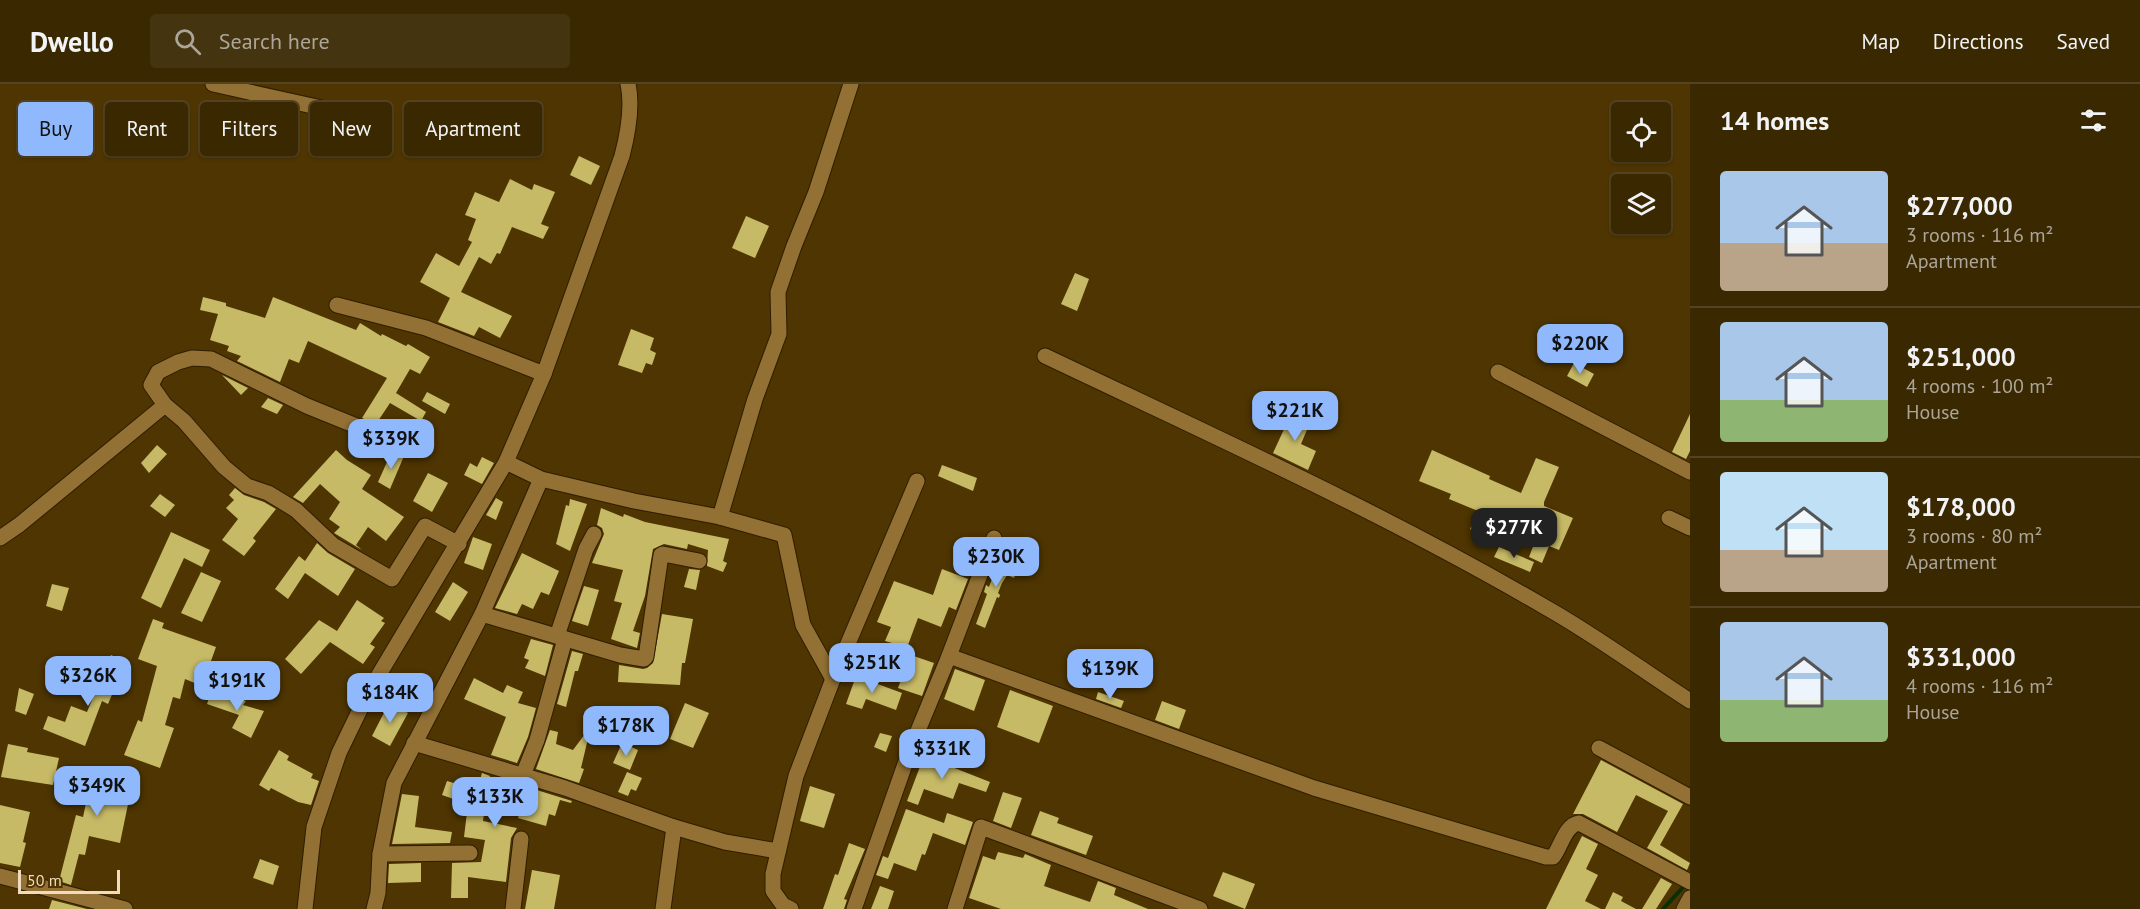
<!DOCTYPE html>
<html lang="en">
<head>
<meta charset="utf-8">
<style>
  :root { --surface:#3a2801; --page:#453410; --text:#f1f3f6; --muted:#aba699; --line:#544423; --accent:#8fb8fd }
  body { margin:0; font-family:"PT Sans",sans-serif; background:var(--page); color:var(--text); height:100vh; display:flex; flex-direction:column; font-size:22px; white-space:nowrap }
  * { box-sizing:border-box; margin:0 }
  p { font-size:20px; color:var(--muted) }
  .icon { flex:none; width:33px; height:33px; fill:none; stroke:currentColor; stroke-width:2; stroke-linecap:round; stroke-linejoin:round }
  .map { position:relative; flex:1; overflow:hidden }
  .sheet { display:flex; flex-direction:column; background:var(--surface); width:450px }
  .sheet>* { flex:none }
  .banner { position:absolute; left:18px; top:18px; width:570px; height:54px; display:flex; gap:12px }
  .controls { position:absolute; left:1611px; top:18px; display:grid; gap:12px }
  .controls a { display:grid; place-items:center; width:60px; height:60px; border-radius:6px; background:var(--surface); box-shadow:0 2px 4px #0004,0 0 0 2px var(--line); font-size:30px }
  .scale { position:absolute; left:18px; bottom:15px; width:102px; box-sizing:border-box; padding-left:6px; border:3px solid #efdcbe; border-top:0; font-size:16px; line-height:21px; white-space:nowrap; color:#efdcbe; -webkit-text-stroke:4px #4e3501; paint-order:stroke }
  .price { position:absolute; translate:-50% -51px; padding:0 14px; border-radius:12px; background:var(--accent); color:#111; font-size:20px; line-height:39px; filter:drop-shadow(0 2px 3px #0008) }
  .price::after { content:''; position:absolute; left:50%; top:36px; width:18px; height:14px; margin-left:-9px; background:inherit; clip-path:polygon(0 0,100% 0,50% 100%) }
  .price.on { background:#222; color:#fff }
  ul { padding:0; list-style:none }
  li { display:flex; align-items:center; gap:18px; height:150px; padding:0 30px }
  li+li { border-top:2px solid var(--line) }
  li span { display:grid; place-items:center; flex:none; width:168px; height:120px; border-radius:6px; color:#555 }
  li>.icon { margin-inline-start:auto }
  span .icon { width:72px; height:72px; fill:#fffc; stroke-width:1 }
  li b { font-size:26px }
  h2 { display:flex; justify-content:space-between; align-items:center; height:72px; padding:0 30px; font-size:26px }
  .pill { padding:0 21px; border-radius:6px; background:var(--surface); box-shadow:0 2px 4px #0004,0 0 0 2px var(--line); font-size:21px; line-height:54px }
  .pill.on { background:var(--accent); color:#111 }
  header { display:flex; align-items:center; gap:36px; box-sizing:border-box; height:84px; padding:0 30px; background:var(--surface); border-bottom:2px solid var(--line) }
  header strong { font-size:28px }
  nav { display:flex; gap:33px; margin-inline-start:auto; font-size:21px }
  .search { width:420px; height:54px; background:var(--page); display:flex; align-items:center; gap:15px; box-sizing:border-box; padding:0 21px; border-radius:6px; color:var(--muted); font-size:22px }
  main { display:flex; flex:1; min-height:0 }
  .map>svg:first-child { display:block }
  .lines { fill:none; stroke-linecap:round; stroke-linejoin:round }
  .stream { stroke:#0a3002; stroke-width:4 }
  .building { fill:#c7ba67 }
  .minor-casing { stroke:#2f1e00; stroke-width:17 }
  .minor { stroke:#937134; stroke-width:15 }
</style>
</head>
<body>
<header>
<strong>Dwello</strong>
<div class="search"><svg class="icon" aria-label="search" viewBox="0 0 24 24"><circle cx="10" cy="10" r="6"/><path d="M15 15l6 6"/></svg>Search here</div>
<nav><a>Map</a><a>Directions</a><a>Saved</a></nav>
</header>
<main>
<div class="map">
<svg width="1690" height="825" viewBox="0 0 1690 825">
  <rect width="100%" height="100%" fill="#4e3501"/>
  <g class="lines">
    <!-- stream -->
    <polyline class="stream" points="1663,825 1687,799"/>
  </g>
  <!-- building -->
  <g class="building">
    <polygon points="579,72 600,82 591,101 570,91"/>
    <polygon points="510,95 532,106 534,100 555,108 541,140 549,143 543,155 512,143 500,170 497,169 491,180 479,173 461,208 512,232 500,254 479,243 474,252 438,238 450,214 420,198 436,169 459,182 472,158 468,156 476,135 465,131 475,108 499,118"/>
    <polygon points="746,132 769,142 755,174 732,164"/>
    <polygon points="1075,189 1089,195 1077,227 1061,220"/>
    <polygon points="203,213 226,219 226,222 265,234 273,213 356,246 360,239 381,252 382,250 406,262 408,260 430,273 420,290 410,285 396,309 426,328 421,337 390,319 376,340 362,334 387,294 308,257 299,279 289,275 280,298 237,277 241,272 227,267 229,262 210,256 218,230 200,226"/>
    <polygon points="631,245 654,254 650,266 656,269 652,281 646,279 642,289 618,281"/>
    <polygon points="1574,279 1594,290 1587,303 1567,292"/>
    <polygon points="222,291 248,304 241,311"/>
    <polygon points="427,308 450,320 445,330 422,317"/>
    <polygon points="268,314 283,321 277,330 261,323"/>
    <polygon points="1292,328 1311,336 1301,360 1316,367 1308,386 1273,369"/>
    <polygon points="1690,330 1690,367 1686,375 1672,368"/>
    <polygon points="157,361 167,370 149,389 141,379"/>
    <polygon points="336,366 347,376 371,391 362,405 404,433 386,457 368,443 356,461 362,466 334,449 340,443 329,435 340,418 320,400 303,419 293,413"/>
    <polygon points="1432,366 1490,392 1489,395 1521,409 1536,374 1559,383 1544,418 1544,422 1573,434 1559,466 1549,462 1542,479 1529,473 1538,450 1506,436 1504,439 1495,435 1488,453 1470,445 1478,427 1449,415 1451,410 1419,397"/>
    <polygon points="392,367 404,372 390,405 378,398"/>
    <polygon points="482,373 494,379 482,400 464,391 470,379 477,383"/>
    <polygon points="942,381 977,394 973,407 938,392"/>
    <polygon points="428,389 448,399 432,428 413,417"/>
    <polygon points="235,404 244,411 264,418 276,425 253,454 256,457 244,472 222,456 238,435 226,424 234,416 229,411"/>
    <polygon points="160,410 175,421 165,433 150,422"/>
    <polygon points="496,414 503,418 496,436 486,431"/>
    <polygon points="570,415 587,420 570,467 556,460 566,421 569,422"/>
    <polygon points="601,424 623,433 624,430 645,438 729,455 723,477 727,479 723,488 707,482 708,466 688,460 687,465 664,460 653,465 645,512 633,547 640,549 637,564 611,555 622,519 614,517 623,486 592,479 604,450 602,444 597,441"/>
    <polygon points="171,448 210,466 202,483 184,474 161,524 141,514"/>
    <polygon points="473,453 492,460 483,486 464,479"/>
    <polygon points="317,459 328,469 355,485 338,512 305,489 288,515 275,505 299,472 305,477"/>
    <polygon points="1499,463 1534,478 1530,488 1494,473"/>
    <polygon points="522,469 559,487 549,511 541,508 533,525 522,520 517,530 495,524"/>
    <polygon points="1000,473 1020,478 1014,494 1007,491 1002,499 998,509 1000,511 999,514 997,513 985,544 976,540 987,510 984,508 986,501 989,503"/>
    <polygon points="689,485 700,486 696,506 684,503"/>
    <polygon points="942,485 968,495 956,526 949,523 941,543 918,534 905,569 934,579 922,612 898,604 906,582 886,575 892,559 885,557 891,543 877,538 894,497 933,511"/>
    <polygon points="201,488 221,497 202,538 181,529"/>
    <polygon points="453,498 468,508 450,537 435,528"/>
    <polygon points="52,500 69,504 62,527 46,522"/>
    <polygon points="584,502 599,506 588,542 572,537"/>
    <polygon points="357,516 384,534 381,537 385,539 370,560 375,563 363,580 330,558 301,590 285,575 319,536 337,547"/>
    <polygon points="662,530 693,535 685,579 682,579 680,601 618,598 619,581 643,585 647,584 653,579"/>
    <polygon points="153,535 164,539 162,544 216,563 202,602 185,595 180,615 173,613 165,641 174,644 160,684 124,671 138,636 142,638 157,582 138,575"/>
    <polygon points="531,555 553,561 545,592 525,584 529,576 524,574"/>
    <polygon points="572,567 583,570 578,587 575,587 566,623 557,620"/>
    <polygon points="111,571 126,578 108,620 102,617 85,662 43,645 48,632 65,638 71,622 87,628"/>
    <polygon points="955,585 985,596 974,627 944,615"/>
    <polygon points="856,592 902,609 896,626 866,615 862,625 846,620"/>
    <polygon points="474,594 503,609 507,601 523,608 518,619 536,624 528,653 517,679 491,671 506,633 464,615"/>
    <polygon points="19,604 34,610 26,631 15,627"/>
    <polygon points="212,605 246,617 243,621 264,627 251,654 232,644 239,631 207,620"/>
    <polygon points="1010,606 1053,622 1039,659 997,643"/>
    <polygon points="1098,608 1124,617 1121,624 1096,615"/>
    <polygon points="1162,617 1186,626 1179,645 1155,636"/>
    <polygon points="389,619 408,629 390,662 372,652"/>
    <polygon points="685,619 709,629 693,664 670,655"/>
    <polygon points="591,642 581,684 584,685 579,699 536,685 550,646 558,648 556,660 573,666"/>
    <polygon points="880,649 892,652 886,668 874,663"/>
    <polygon points="622,659 638,666 630,686 613,679"/>
    <polygon points="8,660 28,664 27,668 59,674 53,701 1,693"/>
    <polygon points="279,666 289,672 287,676 313,690 311,694 319,697 311,721 298,718 271,704 269,707 259,701"/>
    <polygon points="924,672 990,698 986,708 959,699 953,715 924,705 918,721 907,717"/>
    <polygon points="1601,676 1683,720 1660,761 1690,779 1687,786 1647,764 1668,727 1636,711 1617,748 1583,730 1573,730"/>
    <polygon points="83,687 133,696 120,759 89,752 85,771 79,770 71,801 59,797 76,731 83,733 88,710 78,708"/>
    <polygon points="627,688 642,694 636,707 631,705 628,712 618,708"/>
    <polygon points="482,689 490,692 489,697 513,704 514,699 572,717 571,719 560,716 555,732 549,730 546,742 518,734 522,720 487,709 483,737 517,744 511,754 506,798 468,793 468,814 451,814 452,779 481,778 485,756 464,753 468,720 442,711 447,697 477,706"/>
    <polygon points="810,702 835,710 824,744 800,737"/>
    <polygon points="1003,708 1022,714 1011,744 993,737"/>
    <polygon points="402,710 419,712 415,743 452,748 450,759 392,760"/>
    <polygon points="0,721 30,728 23,758 26,759 20,783 0,779"/>
    <polygon points="906,725 944,739 947,729 973,738 965,761 933,749 925,771 922,770 916,787 894,779 888,795 876,791 883,772 888,774"/>
    <polygon points="1040,727 1059,734 1057,739 1093,752 1086,771 1031,751"/>
    <polygon points="1582,752 1598,760 1586,785 1598,791 1585,817 1601,825 1546,825"/>
    <polygon points="849,759 865,765 844,815 847,816 844,825 823,825 835,790 838,791"/>
    <polygon points="998,768 1023,774 1025,770 1051,781 1044,802 1090,818 1098,797 1116,804 1114,811 1148,825 1001,825 969,814 983,772 995,776"/>
    <polygon points="260,775 279,782 273,801 253,794"/>
    <polygon points="421,779 421,798 388,799 389,780"/>
    <polygon points="532,786 560,791 554,825 525,825"/>
    <polygon points="1223,788 1255,800 1245,825 1213,812"/>
    <polygon points="1661,794 1672,800 1656,825 1642,825"/>
    <polygon points="880,802 894,807 888,825 871,825"/>
    <polygon points="1613,808 1623,813 1621,817 1636,825 1605,825"/>
    <polygon points="52,816 87,825 49,825"/>
  </g>
  <g class="lines">
    <defs>
      <g id="minor">
        <polyline points="213,0 326,25"/>
        <polyline points="337,221 426,244 544,290"/>
        <path d="M1045 272C1213 352 1384 429 1545 523 1595 551 1642 586 1690 617"/>
        <polyline points="1498,288 1690,388"/>
        <polyline points="408,363 307,322 211,275 192,274 178,278 158,288 151,301 165,321 184,337 224,383 247,402 268,409 296,426 333,461 392,495 425,442 459,460"/>
        <polyline points="506,378 541,395 634,417 720,433 784,451 803,541 833,595"/>
        <polyline points="720,433 755,315 779,250 778,208 794,162 816,108 851,0"/>
        <polyline points="1669,434 1690,444"/>
        <polyline points="0,454 19,441 165,321"/>
        <polyline points="482,530 620,571 644,575 646,573 661,471 663,470 699,477"/>
        <polyline points="557,552 586,465 594,450"/>
        <path d="M949 572 1314 704 1546 773H1553C1561 763 1565 741 1579 739L1690 798"/>
        <polyline points="414,659 565,704 674,743 725,758 778,767"/>
        <polyline points="1599,664 1690,713"/>
        <polyline points="523,691 537,656 565,555"/>
        <polyline points="380,770 470,769"/>
        <polyline points="0,792 125,825"/>
        <path d="M305 825 314 743 339 669 368 609 506 378 544 290 622 72C628 49 633 23 628 0"/>
        <polyline points="374,825 378,809 380,770 394,699 482,530 541,395"/>
        <polyline points="513,825 521,755"/>
        <polyline points="663,825 674,743"/>
        <polyline points="791,825 783,821 773,807 773,790 796,692 833,595 917,397"/>
        <polyline points="854,825 910,666 949,572 994,454"/>
        <polyline points="955,825 981,743 1200,825"/>
        <polyline points="1684,825 1690,814"/>
      </g>
    </defs>
    <!-- minor casing -->
    <use href="#minor" class="minor-casing"/>
    <!-- minor -->
    <use href="#minor" class="minor"/>
  </g>
</svg>
<div class="controls">
<a><svg class="icon" aria-label="locate" viewBox="0 0 24 24"><circle cx="12" cy="12" r="6"/><path d="M12 2v4M12 18v4M2 12h4M18 12h4"/></svg></a>
<a><svg class="icon" aria-label="layers" viewBox="0 0 24 24"><path d="M12 4l9 5-9 5-9-5zM3 14l9 5 9-5"/></svg></a>
</div>
<div class="scale">50 m</div>
<b class="price" style="left:1580px;top:291px">$220K</b>
<b class="price" style="left:1295px;top:358px">$221K</b>
<b class="price" style="left:391px;top:386px">$339K</b>
<b class="price on" style="left:1514px;top:475px">$277K</b>
<b class="price" style="left:996px;top:504px">$230K</b>
<b class="price" style="left:872px;top:610px">$251K</b>
<b class="price" style="left:1110px;top:616px">$139K</b>
<b class="price" style="left:88px;top:623px">$326K</b>
<b class="price" style="left:237px;top:628px">$191K</b>
<b class="price" style="left:390px;top:640px">$184K</b>
<b class="price" style="left:626px;top:673px">$178K</b>
<b class="price" style="left:942px;top:696px">$331K</b>
<b class="price" style="left:97px;top:733px">$349K</b>
<b class="price" style="left:495px;top:744px">$133K</b>
<div class="banner">
<a class="pill on">Buy</a>
<a class="pill">Rent</a>
<a class="pill">Filters</a>
<a class="pill">New</a>
<a class="pill">Apartment</a>
</div>
</div>
<section class="sheet">
<h2>14 homes<svg class="icon" aria-label="filters" viewBox="0 0 24 24"><path d="M4 7h16M4 17h16"/><circle cx="9" cy="7" r="2"/><circle cx="15" cy="17" r="2"/></svg></h2>
<ul>
<li><span style="background:linear-gradient(#a9c7e8 60%,#b9a48a 0)"><svg class="icon" aria-label="home" viewBox="0 0 24 24"><path d="M3 11l9-7 9 7M6 9v11h12V9"/></svg></span><div><b>$277,000</b><p>3 rooms · 116 m²</p><p>Apartment</p></div></li>
<li><span style="background:linear-gradient(#a9c7e8 65%,#8fb573 0)"><svg class="icon" aria-label="home" viewBox="0 0 24 24"><path d="M3 11l9-7 9 7M6 9v11h12V9"/></svg></span><div><b>$251,000</b><p>4 rooms · 100 m²</p><p>House</p></div></li>
<li><span style="background:linear-gradient(#bfe0f5 65%,#b9a48a 0)"><svg class="icon" aria-label="home" viewBox="0 0 24 24"><path d="M3 11l9-7 9 7M6 9v11h12V9"/></svg></span><div><b>$178,000</b><p>3 rooms · 80 m²</p><p>Apartment</p></div></li>
<li><span style="background:linear-gradient(#a9c7e8 65%,#8fb573 0)"><svg class="icon" aria-label="home" viewBox="0 0 24 24"><path d="M3 11l9-7 9 7M6 9v11h12V9"/></svg></span><div><b>$331,000</b><p>4 rooms · 116 m²</p><p>House</p></div></li>
</ul>
</section>
</main>
</body>
</html>
